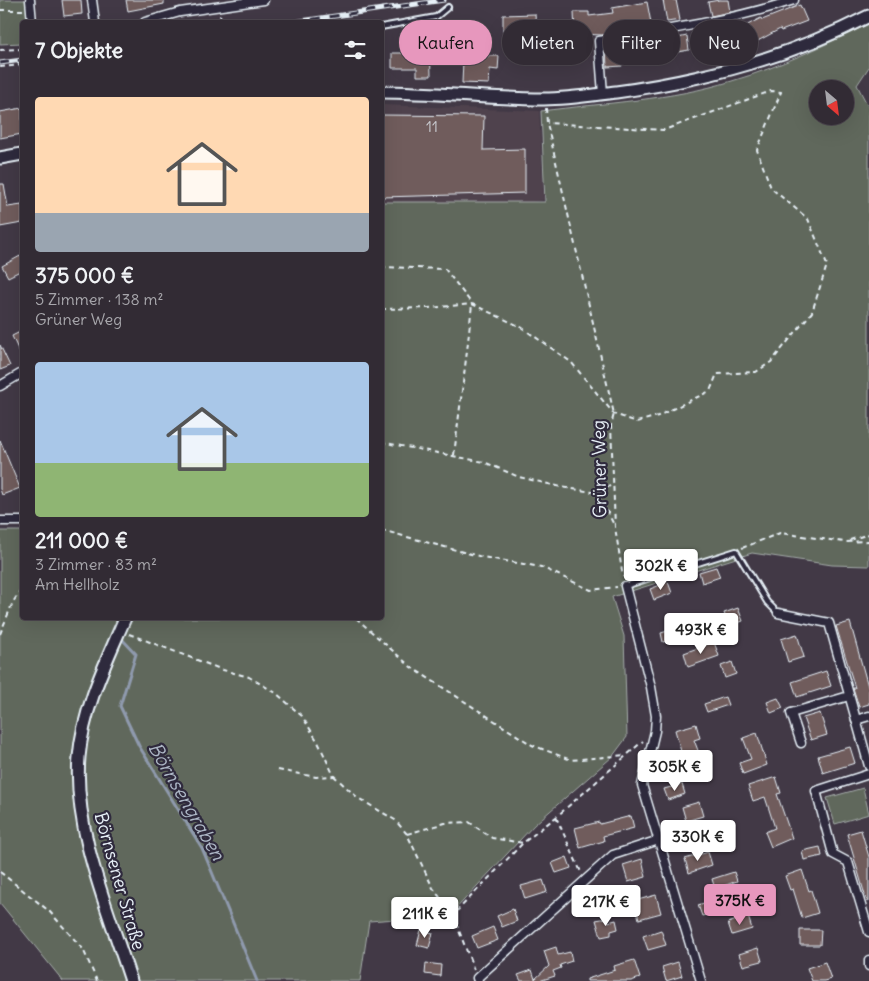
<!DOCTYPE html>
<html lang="de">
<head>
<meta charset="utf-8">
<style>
  :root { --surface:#322b34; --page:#3a333c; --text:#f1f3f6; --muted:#a8a7ac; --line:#4d474f; --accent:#e797bd }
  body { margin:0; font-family:Delius,sans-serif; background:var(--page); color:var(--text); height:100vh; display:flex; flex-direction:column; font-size:19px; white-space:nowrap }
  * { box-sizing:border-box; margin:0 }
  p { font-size:16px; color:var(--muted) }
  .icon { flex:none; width:28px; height:28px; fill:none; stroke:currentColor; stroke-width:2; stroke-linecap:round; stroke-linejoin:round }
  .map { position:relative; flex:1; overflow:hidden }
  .sheet { position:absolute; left:20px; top:20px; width:364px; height:600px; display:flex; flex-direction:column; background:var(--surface); border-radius:5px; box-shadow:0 5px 20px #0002,0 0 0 1px var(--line) }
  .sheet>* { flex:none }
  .hud { position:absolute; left:399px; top:20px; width:395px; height:45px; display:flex; gap:10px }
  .needle { width:32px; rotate:152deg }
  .fabs { position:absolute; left:809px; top:80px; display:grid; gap:10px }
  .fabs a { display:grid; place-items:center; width:45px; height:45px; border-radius:50%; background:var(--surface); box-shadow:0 5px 20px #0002,0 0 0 1px var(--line); font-size:25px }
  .price { position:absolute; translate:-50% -42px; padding:0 11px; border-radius:5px; background:#fff; color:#222; font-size:16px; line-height:32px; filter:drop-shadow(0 1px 2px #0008) }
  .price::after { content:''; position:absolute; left:50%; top:30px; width:15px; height:11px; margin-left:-8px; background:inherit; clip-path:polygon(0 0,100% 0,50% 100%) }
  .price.current { background:var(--accent); color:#111 }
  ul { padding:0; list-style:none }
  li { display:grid; align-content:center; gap:10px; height:265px; padding:0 15px }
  li span { display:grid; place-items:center; height:155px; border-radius:5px; color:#555 }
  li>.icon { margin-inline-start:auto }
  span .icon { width:90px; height:90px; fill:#fffc; stroke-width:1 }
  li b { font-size:21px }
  h2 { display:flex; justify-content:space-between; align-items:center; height:60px; padding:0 15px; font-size:21px }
  .pill { padding:0 18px; border-radius:22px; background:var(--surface); box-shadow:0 5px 20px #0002,0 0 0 1px var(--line); font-size:18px; line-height:45px }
  .pill.current { background:var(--accent); color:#111 }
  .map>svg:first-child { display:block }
  .built { fill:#50434d }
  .green { fill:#61685b; stroke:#a4acaa; fill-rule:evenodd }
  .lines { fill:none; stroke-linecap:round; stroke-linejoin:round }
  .stream { stroke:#8f9aae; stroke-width:3 }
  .building { fill:#6f5b5c; stroke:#e8f1f8 }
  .lane-casing { stroke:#e8f1f8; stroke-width:8 }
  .street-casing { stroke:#e8f1f8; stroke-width:11 }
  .secondary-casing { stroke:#e8f1f8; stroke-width:15 }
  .path { stroke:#e8f1f8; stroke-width:2; stroke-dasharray:5 4; stroke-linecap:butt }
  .lane { stroke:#2f2a3d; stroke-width:4 }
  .street { stroke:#2f2a3d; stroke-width:8 }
  .secondary { stroke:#2f2a3d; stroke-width:11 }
  .rail-casing { stroke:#e8f1f8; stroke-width:5 }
  .rail { stroke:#2f2a3d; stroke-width:3; stroke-dasharray:9; stroke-linecap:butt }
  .labels { text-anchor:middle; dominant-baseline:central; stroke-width:4.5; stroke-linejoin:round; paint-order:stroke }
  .number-label { font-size:15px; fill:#caccd1 }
  .street-label { font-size:18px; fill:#e8f1f8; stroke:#2f2a3d }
  .water-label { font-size:19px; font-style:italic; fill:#adb7c6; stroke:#2f2a3d }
</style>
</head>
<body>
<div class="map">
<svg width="869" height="981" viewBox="0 0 869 981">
  <rect width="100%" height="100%" fill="#423946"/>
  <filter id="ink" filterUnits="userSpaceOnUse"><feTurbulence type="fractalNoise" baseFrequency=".02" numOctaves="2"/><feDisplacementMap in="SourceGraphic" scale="10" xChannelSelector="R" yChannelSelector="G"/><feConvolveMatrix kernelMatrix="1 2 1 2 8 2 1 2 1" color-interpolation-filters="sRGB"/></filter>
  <g filter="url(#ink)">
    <!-- built -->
    <polygon class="built" points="381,105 539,111 544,200 381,230"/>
    <!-- green -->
    <g class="green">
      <polygon points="0,0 26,0 28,22 22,22 22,43 0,44"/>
      <path d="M869 24V67L857 85 869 108V566L832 565 752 553 612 597 624 636 627 737 612 757 534 825 450 915 369 921 360 981H63L0 903V531H22V618H381V202H545L541 111C604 103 671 100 732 81 780 67 824 45 869 24ZM818 89H845V116H818Z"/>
      <polygon points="863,788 869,814 835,824 827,798"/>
    </g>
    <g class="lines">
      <!-- stream -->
      <polyline class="stream" points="122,639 136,654 120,706 139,746 202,848 257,981"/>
    </g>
    <!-- building -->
    <g class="building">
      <polygon points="62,0 81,0 82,14 64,16"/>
      <polygon points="126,0 164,0 164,4 128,11"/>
      <polygon points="663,0 676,0 680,20 667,22"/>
      <polygon points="719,0 728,0 730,12 711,16 708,2"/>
      <polygon points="647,2 651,23 623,27 621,32 603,35 575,34 574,12 589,12 589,16 613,13 612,8"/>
      <polygon points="800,5 807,21 781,31 780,29 752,44 751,42 720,48 715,26 733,22 736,31 761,18 762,20"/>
      <polygon points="535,14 536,29 503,31 503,15"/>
      <polygon points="687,36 689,50 637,59 636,57 621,58 622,66 607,67 606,46 626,46 626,49"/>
      <polygon points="416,43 430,43 431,76 417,76 417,68 392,68 392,53 417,53"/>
      <polygon points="454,44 479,45 478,56 499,56 498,70 490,69 489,84 462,83 463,61 453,61"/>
      <polygon points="22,108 22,134 0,138 0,112"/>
      <polygon points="381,115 484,116 483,150 525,149 525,193 381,197"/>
      <polygon points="0,184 4,184 8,207 22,205 22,223 0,227"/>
      <polygon points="22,255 22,270 8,277 2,266"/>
      <polygon points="22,331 22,358 12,336"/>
      <polygon points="0,345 10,366 0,370"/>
      <polygon points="0,440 20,488 2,495 0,489"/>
      <polygon points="716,567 720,577 702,583 699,572"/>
      <polygon points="668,582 672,593 654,600 650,589"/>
      <polygon points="738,608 743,621 729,626 724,613"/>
      <polygon points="850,622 869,690 869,704 859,707 853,688 855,688 836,626"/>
      <polygon points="681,627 683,637 663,642 661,633"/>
      <polygon points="797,634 804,657 788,662 781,639"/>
      <polygon points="714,642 719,656 688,667 684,653"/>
      <polygon points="732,662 736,674 725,678 721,666"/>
      <polygon points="826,671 831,686 797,697 792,682"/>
      <polygon points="725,697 728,705 707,712 704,704"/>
      <polygon points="778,698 783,708 771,713 767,702"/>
      <polygon points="820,713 827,735 811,740 803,718"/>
      <polygon points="696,724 700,738 694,740 702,761 675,770 671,759 682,755 675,730"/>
      <polygon points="757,733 767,765 743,774 739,763 751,759 743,738"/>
      <polygon points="850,747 855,763 823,773 818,756"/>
      <polygon points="776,777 781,793 777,794 792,838 771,847 765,832 775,828 765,797 753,801 748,786"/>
      <polygon points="682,784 685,794 668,800 664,789"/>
      <polygon points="699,802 703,816 686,821 682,807"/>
      <polygon points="631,816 634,828 603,836 604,841 580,848 575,828 599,822 600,824"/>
      <polygon points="861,830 869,857 869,901 867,902 847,834"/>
      <polygon points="820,847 822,856 804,860 802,851"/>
      <polygon points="708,852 712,865 689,873 685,859"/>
      <polygon points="567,857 571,868 556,873 552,863"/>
      <polygon points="642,859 646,877 628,882 623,865"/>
      <polygon points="802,870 809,891 811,890 818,913 802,918 793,889 790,890 785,876"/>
      <polygon points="734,872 737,881 715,889 712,879"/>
      <polygon points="543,880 547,892 525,899 521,886"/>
      <polygon points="656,895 661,913 639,919 634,901"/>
      <polygon points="719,898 723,910 702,916 698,905"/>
      <polygon points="513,909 517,921 502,927 497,916"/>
      <polygon points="748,916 752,929 732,935 728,923"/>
      <polygon points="607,918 608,922 616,920 618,929 611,931 611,935 601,937 596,920"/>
      <polygon points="493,927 498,940 477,948 472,936"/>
      <polygon points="421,930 433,933 429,948 417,945"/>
      <polygon points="661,930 666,945 648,950 643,936"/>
      <polygon points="800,930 821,930 820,945 800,945"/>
      <polygon points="556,947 558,955 570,952 572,961 560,965 561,968 553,971 555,976 539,981 521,981 518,975 532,970 535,979 549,966 544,951"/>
      <polygon points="758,948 762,961 743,966 739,954"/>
      <polygon points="634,960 640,978 631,981 587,981 587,979 615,970 614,966"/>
      <polygon points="678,962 682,976 666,981 662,967"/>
      <polygon points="825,962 831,979 824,981 812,981 807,968"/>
      <polygon points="426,963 441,965 440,976 425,974"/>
    </g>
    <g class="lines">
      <defs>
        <g id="lane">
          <polyline points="381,27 436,17 448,7"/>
          <polyline points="625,586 736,551 767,602 778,613"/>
        </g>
        <g id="street">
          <polyline points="30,0 32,22"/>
          <polyline points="92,0 95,22"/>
          <polyline points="145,22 180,12 264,0"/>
          <path d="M603 94 599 41C665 30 730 21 794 0"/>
          <polyline points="0,386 22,373"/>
          <polyline points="0,521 22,521"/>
          <polyline points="625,586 651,687 656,716 655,731 642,785 701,981"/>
          <polyline points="778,613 829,623 869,766"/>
          <polyline points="856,720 869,716"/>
          <polyline points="801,743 791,713 849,696"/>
          <polyline points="869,774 816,791 833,854 848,862 869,932"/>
          <polyline points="869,960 869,966"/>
          <polyline points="478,981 477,978 613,855 659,840"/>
        </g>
        <g id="secondary">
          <path d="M381 92C436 92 490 99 544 99 568 99 592 95 616 92 705 80 789 57 869 16"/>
          <polyline points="0,158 22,154"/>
          <path d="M125 618C106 662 83 709 79 757 73 830 109 912 131 981"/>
        </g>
      </defs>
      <!-- lane casing -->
      <use href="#lane" class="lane-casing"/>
      <!-- street casing -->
      <use href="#street" class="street-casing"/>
      <!-- secondary casing -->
      <use href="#secondary" class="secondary-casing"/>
      <!-- path -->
      <g class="path">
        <polyline points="0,10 23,10"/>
        <polyline points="220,15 222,22"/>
        <polyline points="0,50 22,49"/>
        <polyline points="0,67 22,65"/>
        <polyline points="546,108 547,123 614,414 611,425 615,527 623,577"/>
        <polyline points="381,267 445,269 472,304 521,327 571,362 614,414 637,422 658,416 710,391 717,374 756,372 771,362 812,312 827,265 808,219 771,188 757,150 781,92 771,91 664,130 547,123"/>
        <polyline points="381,309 429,308 472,304"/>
        <polyline points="381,442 484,462 519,477 561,487 598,493 614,525"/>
        <polyline points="454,455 467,351 472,304"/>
        <polyline points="598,493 613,484"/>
        <polyline points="381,530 482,557 541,567 591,590 617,587"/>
        <polyline points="850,540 869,534"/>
        <polyline points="742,548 780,533 845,542 869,541"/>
        <polyline points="356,618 411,667 532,745 571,760 626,755"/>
        <polyline points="0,634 13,602 22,589"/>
        <polyline points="129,634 223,670 249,677 276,693 302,716 318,742 334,776 358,798 395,820 407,834 433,888 453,915"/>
        <polyline points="278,770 316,777 334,776"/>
        <polyline points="556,817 581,872"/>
        <polyline points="407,834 445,823 469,822 492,838 523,843"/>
        <polyline points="0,872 49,911 83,949 97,981"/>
        <polyline points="474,970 453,915 523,843 556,817 643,741"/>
      </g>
      <!-- lane -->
      <use href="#lane" class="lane"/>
      <!-- street -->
      <use href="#street" class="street"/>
      <!-- secondary -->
      <use href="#secondary" class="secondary"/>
      <defs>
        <g id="rail">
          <polyline points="294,22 444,0"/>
          <polyline points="0,63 22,60"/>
        </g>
      </defs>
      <!-- rail casing -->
      <use href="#rail" class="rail-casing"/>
      <!-- rail -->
      <use href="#rail" class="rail"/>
    </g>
  </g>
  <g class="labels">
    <!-- number labels -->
    <g class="number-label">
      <text x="432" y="126">11</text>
    </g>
    <!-- street labels -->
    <g class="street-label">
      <text transform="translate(599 469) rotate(-91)">Grüner Weg</text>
      <text transform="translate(120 881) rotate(74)">Börnsener Straße</text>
    </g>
    <!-- water labels -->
    <g class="water-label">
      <text transform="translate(187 801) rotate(60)">Börnsengraben</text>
    </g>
  </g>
</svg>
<div class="fabs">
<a><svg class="needle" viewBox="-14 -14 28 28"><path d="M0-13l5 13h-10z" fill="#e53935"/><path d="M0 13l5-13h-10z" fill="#a8a7ac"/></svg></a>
</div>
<b class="price" style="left:661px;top:591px">302K €</b>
<b class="price" style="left:701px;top:655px">493K €</b>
<b class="price" style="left:675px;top:792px">305K €</b>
<b class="price" style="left:698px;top:862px">330K €</b>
<b class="price current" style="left:740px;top:926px">375K €</b>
<b class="price" style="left:606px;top:927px">217K €</b>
<b class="price" style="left:425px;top:939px">211K €</b>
<div class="hud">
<a class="pill current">Kaufen</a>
<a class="pill">Mieten</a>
<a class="pill">Filter</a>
<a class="pill">Neu</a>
</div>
<section class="sheet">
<h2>7 Objekte<svg class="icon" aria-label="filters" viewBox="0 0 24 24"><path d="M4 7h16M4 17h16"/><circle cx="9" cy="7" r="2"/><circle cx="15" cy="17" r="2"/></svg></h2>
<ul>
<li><span style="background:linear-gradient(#ffd9b3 75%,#9aa5b1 0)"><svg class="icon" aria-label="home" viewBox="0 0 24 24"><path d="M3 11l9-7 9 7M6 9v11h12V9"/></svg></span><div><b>375 000 €</b><p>5 Zimmer · 138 m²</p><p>Grüner Weg</p></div></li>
<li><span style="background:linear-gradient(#a9c7e8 65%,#8fb573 0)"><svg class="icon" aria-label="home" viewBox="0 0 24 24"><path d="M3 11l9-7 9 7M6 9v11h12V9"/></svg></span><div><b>211 000 €</b><p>3 Zimmer · 83 m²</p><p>Am Hellholz</p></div></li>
</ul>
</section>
</div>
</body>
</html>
